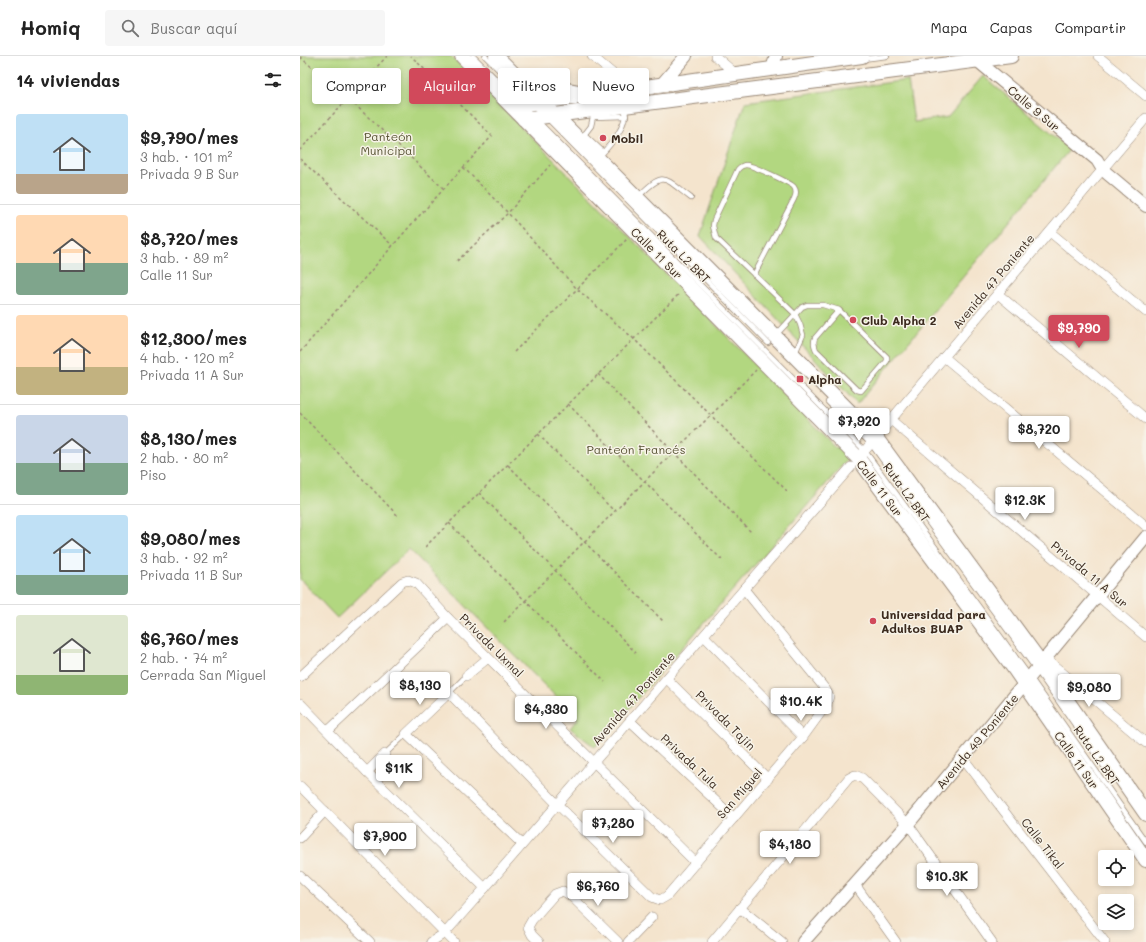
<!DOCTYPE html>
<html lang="es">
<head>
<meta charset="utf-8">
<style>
  :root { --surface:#fff; --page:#f6f6f6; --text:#222; --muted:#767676; --line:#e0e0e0; --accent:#d1495b }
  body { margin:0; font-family:Mali,sans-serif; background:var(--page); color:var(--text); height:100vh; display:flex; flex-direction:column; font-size:15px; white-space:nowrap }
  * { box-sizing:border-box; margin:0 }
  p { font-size:13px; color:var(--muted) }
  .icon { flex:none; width:22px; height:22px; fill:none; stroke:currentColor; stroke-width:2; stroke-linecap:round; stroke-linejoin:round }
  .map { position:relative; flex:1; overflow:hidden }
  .details { display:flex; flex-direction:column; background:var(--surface); width:300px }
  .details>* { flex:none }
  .guide { position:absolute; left:12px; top:12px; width:380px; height:36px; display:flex; gap:8px }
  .fabs { position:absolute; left:798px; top:794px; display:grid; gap:8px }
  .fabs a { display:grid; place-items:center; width:36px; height:36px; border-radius:4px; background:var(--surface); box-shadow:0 2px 6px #0003; font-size:20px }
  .price { position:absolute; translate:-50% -34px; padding:0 9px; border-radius:4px; background:#fff; color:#222; font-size:13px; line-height:26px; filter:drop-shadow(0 1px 2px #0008) }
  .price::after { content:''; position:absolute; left:50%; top:24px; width:12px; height:9px; margin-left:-6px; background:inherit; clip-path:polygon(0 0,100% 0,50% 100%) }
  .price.current { background:var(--accent); color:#fff }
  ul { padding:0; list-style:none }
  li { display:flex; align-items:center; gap:12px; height:100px; padding:0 16px }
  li+li { border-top:1px solid var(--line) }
  li span { display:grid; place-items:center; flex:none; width:112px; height:80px; border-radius:4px; color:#555 }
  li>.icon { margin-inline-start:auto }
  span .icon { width:48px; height:48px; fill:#fffc; stroke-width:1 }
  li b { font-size:17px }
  h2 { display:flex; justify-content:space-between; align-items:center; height:48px; padding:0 16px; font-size:17px }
  .tag { padding:0 14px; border-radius:4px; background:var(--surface); box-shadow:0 2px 6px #0003; font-size:14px; line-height:36px }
  .tag.current { background:var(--accent); color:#fff }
  header { display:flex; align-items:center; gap:24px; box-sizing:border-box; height:56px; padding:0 20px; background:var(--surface); border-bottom:1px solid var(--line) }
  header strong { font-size:19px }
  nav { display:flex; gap:22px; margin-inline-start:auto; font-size:14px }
  .search { width:280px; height:36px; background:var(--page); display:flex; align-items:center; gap:10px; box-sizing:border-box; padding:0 14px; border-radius:4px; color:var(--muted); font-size:15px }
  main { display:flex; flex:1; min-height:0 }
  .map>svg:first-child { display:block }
  .green { fill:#b2d780; stroke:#76804f }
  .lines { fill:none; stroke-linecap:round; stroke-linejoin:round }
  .lane-casing { stroke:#988776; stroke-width:6 }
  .street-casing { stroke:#988776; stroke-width:10 }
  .secondary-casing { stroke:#988776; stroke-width:14 }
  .primary-casing { stroke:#988776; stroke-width:16 }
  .path { stroke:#988776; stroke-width:1.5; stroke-dasharray:3 3; stroke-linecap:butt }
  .lane { stroke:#fff; stroke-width:4.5 }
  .street { stroke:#fff; stroke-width:9 }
  .secondary { stroke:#fff; stroke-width:12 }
  .primary { stroke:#fff; stroke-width:14 }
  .poi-dot { fill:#d1495b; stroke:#f7f3e8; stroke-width:1.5 }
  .labels { text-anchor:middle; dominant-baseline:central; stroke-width:3; stroke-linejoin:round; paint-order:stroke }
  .street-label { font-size:12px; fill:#3b2a1e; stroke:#f7f3e8 }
  .park-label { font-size:12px; fill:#595536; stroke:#f7f3e8 }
  .poi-label { font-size:12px; font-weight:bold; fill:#3b2a1e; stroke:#f7f3e8; text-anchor:start }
</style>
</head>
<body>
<header>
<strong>Homiq</strong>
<div class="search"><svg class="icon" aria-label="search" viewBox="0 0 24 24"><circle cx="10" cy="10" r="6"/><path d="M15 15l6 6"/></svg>Buscar aquí</div>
<nav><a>Mapa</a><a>Capas</a><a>Compartir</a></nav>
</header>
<main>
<section class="details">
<h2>14 viviendas<svg class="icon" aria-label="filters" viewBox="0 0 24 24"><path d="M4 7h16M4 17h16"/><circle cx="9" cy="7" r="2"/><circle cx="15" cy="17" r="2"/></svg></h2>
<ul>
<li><span style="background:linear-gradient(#bfe0f5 75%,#b9a48a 0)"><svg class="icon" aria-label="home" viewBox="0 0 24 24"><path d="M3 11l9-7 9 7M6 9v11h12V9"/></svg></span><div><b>$9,790/mes</b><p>3 hab. · 101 m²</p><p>Privada 9 B Sur</p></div></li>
<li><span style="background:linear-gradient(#ffd9b3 60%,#7fa58c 0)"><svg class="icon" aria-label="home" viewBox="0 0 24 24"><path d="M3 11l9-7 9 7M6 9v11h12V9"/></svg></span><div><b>$8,720/mes</b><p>3 hab. · 89 m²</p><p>Calle 11 Sur</p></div></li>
<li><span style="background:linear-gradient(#ffd9b3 65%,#c2b280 0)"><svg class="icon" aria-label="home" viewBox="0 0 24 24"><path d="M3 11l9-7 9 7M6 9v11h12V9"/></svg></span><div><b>$12,300/mes</b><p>4 hab. · 120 m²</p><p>Privada 11 A Sur</p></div></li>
<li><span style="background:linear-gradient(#c9d6e8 60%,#7fa58c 0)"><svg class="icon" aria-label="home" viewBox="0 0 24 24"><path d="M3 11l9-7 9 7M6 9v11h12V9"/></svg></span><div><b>$8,130/mes</b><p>2 hab. · 80 m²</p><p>Piso</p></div></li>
<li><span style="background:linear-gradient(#bfe0f5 75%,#7fa58c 0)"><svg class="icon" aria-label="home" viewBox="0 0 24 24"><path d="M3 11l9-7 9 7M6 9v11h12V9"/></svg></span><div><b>$9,080/mes</b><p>3 hab. · 92 m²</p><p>Privada 11 B Sur</p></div></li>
<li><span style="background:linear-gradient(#dfe7d0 75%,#8fb573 0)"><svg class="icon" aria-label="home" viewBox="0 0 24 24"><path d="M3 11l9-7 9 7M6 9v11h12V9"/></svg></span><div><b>$6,760/mes</b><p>2 hab. · 74 m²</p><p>Cerrada San Miguel</p></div></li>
</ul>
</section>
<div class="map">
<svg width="846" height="886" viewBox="0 0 846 886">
  <rect width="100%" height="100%" fill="#f7f3e8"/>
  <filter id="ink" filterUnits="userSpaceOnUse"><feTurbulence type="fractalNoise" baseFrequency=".025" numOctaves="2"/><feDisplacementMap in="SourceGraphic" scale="8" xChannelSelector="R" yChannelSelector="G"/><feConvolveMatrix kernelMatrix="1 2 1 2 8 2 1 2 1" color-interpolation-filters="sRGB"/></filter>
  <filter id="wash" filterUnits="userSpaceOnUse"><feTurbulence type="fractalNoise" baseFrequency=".012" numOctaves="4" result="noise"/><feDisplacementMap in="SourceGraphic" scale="16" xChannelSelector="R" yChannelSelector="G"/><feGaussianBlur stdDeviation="0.9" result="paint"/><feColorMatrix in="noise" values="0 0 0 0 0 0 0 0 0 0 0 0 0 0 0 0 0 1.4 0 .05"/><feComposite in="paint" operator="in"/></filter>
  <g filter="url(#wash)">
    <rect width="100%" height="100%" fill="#f4e4cd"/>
    <!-- green -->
    <g class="green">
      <polygon points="0,0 151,0 330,181 536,392 541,389 549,402 295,691 270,672 278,663 109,493 37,562 0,523"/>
      <polygon points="683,20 770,93 557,348 400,180 445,46 608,24 614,66 648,61"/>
    </g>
  </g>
  <g filter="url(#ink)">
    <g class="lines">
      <defs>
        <g id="lane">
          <polyline points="173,0 565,395 730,621 846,786"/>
          <polyline points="185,0 243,58"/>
          <polyline points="563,3 587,0"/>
          <polyline points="294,61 326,60"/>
          <polyline points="248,63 468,287"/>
          <polyline points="284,78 303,96"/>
          <polyline points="281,83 291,70 294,56"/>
          <path d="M299 101C313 86 326 72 326 51"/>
          <path d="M339 140C365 114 364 122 391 142"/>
          <path d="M454 219 494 143C496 139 497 135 494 131 491 127 452 109 446 109 442 109 440 111 438 113L414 164 413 170 416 182 495 258 500 268 503 279 495 297"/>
          <path d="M476 279 502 251 507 249H523L539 254 587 301V305L561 335 557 334 516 294C514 289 513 286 515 282L539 254"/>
          <polyline points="528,346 571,388 736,613 810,719"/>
          <polyline points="149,637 166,620"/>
          <polyline points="85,698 106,678"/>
        </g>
        <g id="street">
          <polyline points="292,0 331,33"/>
          <polyline points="415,0 436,18"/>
          <polyline points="798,0 846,40"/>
          <polyline points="750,176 846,256"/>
          <polyline points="698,238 846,363"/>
          <polyline points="644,301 846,470"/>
          <polyline points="591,364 846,581"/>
          <polyline points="557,404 846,62"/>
          <polyline points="404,580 503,681"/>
          <polyline points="745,602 846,687"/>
          <polyline points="166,620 188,602"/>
          <polyline points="0,621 102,526 108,524 116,527 148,562 396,807"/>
          <polyline points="367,623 468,723"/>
          <polyline points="0,647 67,716 185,832"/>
          <polyline points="330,665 434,762"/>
          <polyline points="28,675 148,562"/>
          <polyline points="663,702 805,886"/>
          <polyline points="67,716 85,698"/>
          <polyline points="0,730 154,886"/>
          <polyline points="0,782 25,755"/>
          <polyline points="222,788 106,678 149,637 257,748 352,841 360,844 367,840 503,681 527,648 529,640 526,634 444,533"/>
          <polyline points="0,820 70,886"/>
          <polyline points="554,827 596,886"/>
          <polyline points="440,852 482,886"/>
          <polyline points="131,886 145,877 185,832 444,533 551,411"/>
          <polyline points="239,886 232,879 228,871 232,864 255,838 263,835 271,840 318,886"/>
          <polyline points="328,886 352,861"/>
          <polyline points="412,886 549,722 555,719 562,722 608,768 692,886"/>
        </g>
        <g id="secondary">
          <polyline points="673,1 797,104 803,114 846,150"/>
          <polyline points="472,13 476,0"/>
          <polyline points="362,28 386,0"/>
          <polyline points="503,886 608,768 846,481"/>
        </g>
        <g id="primary">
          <polyline points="162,0 558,402 713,611 846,804"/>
          <polyline points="196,0 576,382 741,607 846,758"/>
          <polyline points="222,25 279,36"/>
          <polyline points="212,50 562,0"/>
          <polyline points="224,63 711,0"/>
        </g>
      </defs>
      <!-- lane casing -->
      <use href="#lane" class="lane-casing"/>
      <!-- street casing -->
      <use href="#street" class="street-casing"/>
      <!-- secondary casing -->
      <use href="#secondary" class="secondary-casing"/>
      <!-- primary casing -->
      <use href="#primary" class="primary-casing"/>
      <!-- path -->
      <g class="path">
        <polyline points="0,1 48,42 144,133"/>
        <polyline points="0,94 87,0"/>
        <polyline points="0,103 93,190"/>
        <polyline points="163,111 208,157 277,233 334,283 487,435"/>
        <polyline points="157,205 208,157 250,109"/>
        <polyline points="0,296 110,170 192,80 111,0"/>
        <polyline points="214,296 327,183"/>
        <polyline points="298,318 451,476"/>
        <polyline points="268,348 423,505"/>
        <polyline points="0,357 99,461"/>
        <polyline points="238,378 314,455"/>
        <polyline points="208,409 363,565"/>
        <polyline points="179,437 336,597"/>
        <polyline points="149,467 305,626"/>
        <polyline points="125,491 380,237"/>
        <polyline points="204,566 456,314"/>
      </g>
      <!-- lane -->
      <use href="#lane" class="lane"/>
      <!-- street -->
      <use href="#street" class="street"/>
      <!-- secondary -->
      <use href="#secondary" class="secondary"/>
      <!-- primary -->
      <use href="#primary" class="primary"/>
    </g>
  </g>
  <!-- markers -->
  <g class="poi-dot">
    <circle cx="303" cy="82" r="4"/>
    <circle cx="553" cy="264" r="4"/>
    <rect x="496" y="319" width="8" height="8" rx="2"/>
    <circle cx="573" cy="565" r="4"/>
  </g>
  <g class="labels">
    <!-- street labels -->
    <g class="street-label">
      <text transform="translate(734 52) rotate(40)">Calle 9 Sur</text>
      <text transform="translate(357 197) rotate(45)">Calle 11 Sur</text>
      <text transform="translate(384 200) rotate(45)">Ruta L2 BRT</text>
      <text transform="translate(693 225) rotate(-50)">Avenida 47 Poniente</text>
      <text transform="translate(580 432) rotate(53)">Calle 11 Sur</text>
      <text transform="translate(607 436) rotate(54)">Ruta L2 BRT</text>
      <text transform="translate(790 518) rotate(40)">Privada 11 A Sur</text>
      <text transform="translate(192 589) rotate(45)">Privada Uxmal</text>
      <text transform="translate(333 642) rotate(-49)">Avenida 47 Poniente</text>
      <text transform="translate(426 664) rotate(45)">Privada Tajín</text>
      <text transform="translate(677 685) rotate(-50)">Avenida 49 Poniente</text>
      <text transform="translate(797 699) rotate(55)">Ruta L2 BRT</text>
      <text transform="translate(777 704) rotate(55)">Calle 11 Sur</text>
      <text transform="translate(390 705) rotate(43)">Privada Tula</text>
      <text transform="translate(439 737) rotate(-49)">San Miguel</text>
      <text transform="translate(743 787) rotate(52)">Calle Tikal</text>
    </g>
    <!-- park labels -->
    <g class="park-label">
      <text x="88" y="80">Panteón<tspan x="88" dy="14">Municipal</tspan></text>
      <text x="336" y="393">Panteón Francés</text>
    </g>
    <!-- poi labels -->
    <g class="poi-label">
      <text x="311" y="82">Mobil</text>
      <text x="561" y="264">Club Alpha 2</text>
      <text x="508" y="323">Alpha</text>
      <text x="581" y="558">Universidad para<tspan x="581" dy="14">Adultos BUAP</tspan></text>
    </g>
  </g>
</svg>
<div class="fabs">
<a><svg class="icon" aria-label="locate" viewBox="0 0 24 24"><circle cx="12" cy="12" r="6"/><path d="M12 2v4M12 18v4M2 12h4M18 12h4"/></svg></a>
<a><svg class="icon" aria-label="layers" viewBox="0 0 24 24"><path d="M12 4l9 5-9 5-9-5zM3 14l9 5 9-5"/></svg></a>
</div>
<b class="price current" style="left:779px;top:293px">$9,790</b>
<b class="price" style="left:559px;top:386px">$7,920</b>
<b class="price" style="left:739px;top:394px">$8,720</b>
<b class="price" style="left:725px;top:465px">$12.3K</b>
<b class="price" style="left:120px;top:650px">$8,130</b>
<b class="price" style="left:789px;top:652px">$9,080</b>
<b class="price" style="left:501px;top:666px">$10.4K</b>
<b class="price" style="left:246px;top:674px">$4,330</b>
<b class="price" style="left:99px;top:733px">$11K</b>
<b class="price" style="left:313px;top:788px">$7,280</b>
<b class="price" style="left:85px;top:801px">$7,900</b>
<b class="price" style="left:490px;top:809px">$4,180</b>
<b class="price" style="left:647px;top:841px">$10.3K</b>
<b class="price" style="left:298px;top:851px">$6,760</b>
<div class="guide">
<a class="tag">Comprar</a>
<a class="tag current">Alquilar</a>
<a class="tag">Filtros</a>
<a class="tag">Nuevo</a>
</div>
</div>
</main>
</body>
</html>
